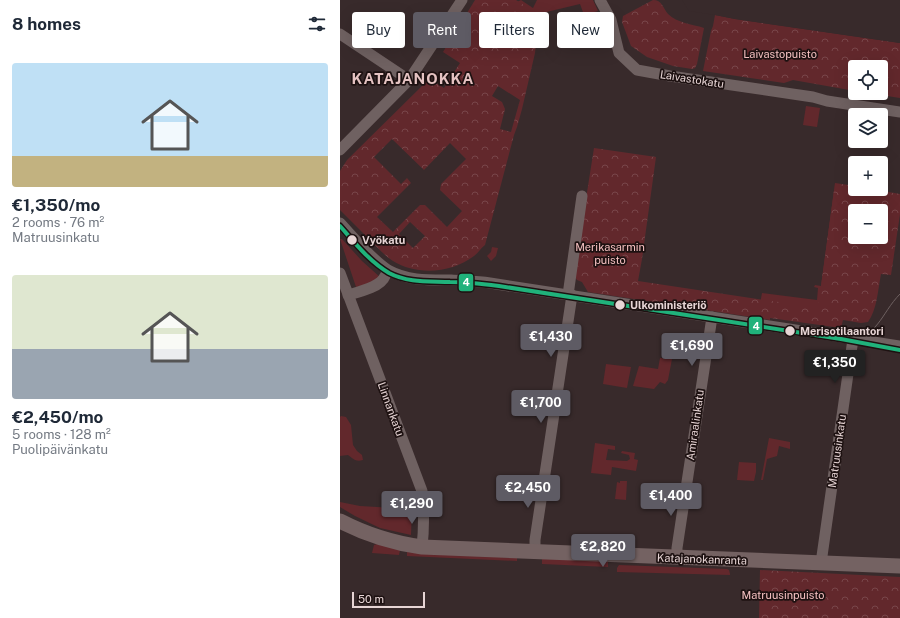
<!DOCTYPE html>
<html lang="en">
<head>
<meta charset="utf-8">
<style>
  :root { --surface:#fff; --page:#f2f2f3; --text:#1f2937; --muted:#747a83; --accent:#5e5b64 }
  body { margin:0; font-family:"Public Sans",sans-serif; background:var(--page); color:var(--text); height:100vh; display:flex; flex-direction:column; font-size:15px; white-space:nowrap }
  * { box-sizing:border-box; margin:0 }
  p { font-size:13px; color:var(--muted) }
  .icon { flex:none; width:22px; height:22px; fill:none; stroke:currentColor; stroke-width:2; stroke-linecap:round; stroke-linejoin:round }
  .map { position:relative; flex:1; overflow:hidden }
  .side { display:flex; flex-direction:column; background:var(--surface); width:340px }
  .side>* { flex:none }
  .hud { position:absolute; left:12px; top:12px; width:380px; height:36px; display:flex; gap:8px }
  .tools { position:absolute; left:508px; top:60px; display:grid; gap:8px }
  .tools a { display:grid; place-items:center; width:40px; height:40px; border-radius:4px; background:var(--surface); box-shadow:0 4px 16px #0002; font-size:20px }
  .scale { position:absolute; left:12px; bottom:10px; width:73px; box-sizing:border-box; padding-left:4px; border:2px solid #e7d5d5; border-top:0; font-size:11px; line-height:14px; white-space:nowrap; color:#e7d5d5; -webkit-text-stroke:3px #1d1111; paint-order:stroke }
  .price { position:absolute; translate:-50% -34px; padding:0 9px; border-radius:4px; background:var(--accent); color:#fff; font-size:13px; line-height:26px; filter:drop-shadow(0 1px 2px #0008) }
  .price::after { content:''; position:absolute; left:50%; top:24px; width:12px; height:9px; margin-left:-6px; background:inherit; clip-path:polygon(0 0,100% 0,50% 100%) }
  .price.on { background:#222; color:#fff }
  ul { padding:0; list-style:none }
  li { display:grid; align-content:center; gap:8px; height:212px; padding:0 12px }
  li span { display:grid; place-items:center; height:124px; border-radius:4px; color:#555 }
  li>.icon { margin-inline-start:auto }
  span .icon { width:72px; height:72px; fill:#fffc; stroke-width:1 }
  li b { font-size:17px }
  h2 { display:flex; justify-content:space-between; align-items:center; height:48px; padding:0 12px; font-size:17px }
  .chip { padding:0 14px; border-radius:4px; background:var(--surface); box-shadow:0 4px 16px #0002; font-size:14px; line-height:36px }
  .chip.on { background:var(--accent); color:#fff }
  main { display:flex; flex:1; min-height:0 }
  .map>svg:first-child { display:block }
  .grass { fill:#62282c }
  .park { fill:url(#park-crowns); fill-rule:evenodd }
  .pier { fill:#382a2b }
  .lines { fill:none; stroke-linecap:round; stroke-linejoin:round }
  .street { stroke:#6f6161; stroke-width:11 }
  .secondary { stroke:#746262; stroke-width:15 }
  .tram { stroke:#6e6161; stroke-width:1 }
  .tram-1-casing { stroke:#1d1111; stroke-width:7 }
  .tram-1 { stroke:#20b27b; stroke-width:4 }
  .stop-dot { fill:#e7d5d5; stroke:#1d1111; stroke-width:1.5 }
  .labels { text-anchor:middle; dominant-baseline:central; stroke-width:3.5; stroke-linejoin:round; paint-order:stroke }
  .park-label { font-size:11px; fill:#f4c0c0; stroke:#1d1111 }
  .street-label { font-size:11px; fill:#e7d5d5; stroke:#1d1111 }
  .stop-label { font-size:11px; font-weight:bold; fill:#e7d5d5; stroke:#1d1111; text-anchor:start }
  .district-label { font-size:15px; font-weight:bold; letter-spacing:1px; fill:#e5c3c2; stroke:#1d1111 }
  .line-badge { stroke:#1d1111; stroke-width:1.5 }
  .badge-label { font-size:11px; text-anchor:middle; font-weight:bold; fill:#fff }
</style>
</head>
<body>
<main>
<section class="side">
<h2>8 homes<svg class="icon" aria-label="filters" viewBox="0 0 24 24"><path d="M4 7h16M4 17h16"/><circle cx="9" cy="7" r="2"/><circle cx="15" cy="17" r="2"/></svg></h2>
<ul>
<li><span style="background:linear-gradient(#bfe0f5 75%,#c2b280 0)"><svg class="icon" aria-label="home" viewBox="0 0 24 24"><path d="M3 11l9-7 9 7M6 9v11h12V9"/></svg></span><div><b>€1,350/mo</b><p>2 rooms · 76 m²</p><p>Matruusinkatu</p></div></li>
<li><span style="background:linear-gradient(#dfe7d0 60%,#9aa5b1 0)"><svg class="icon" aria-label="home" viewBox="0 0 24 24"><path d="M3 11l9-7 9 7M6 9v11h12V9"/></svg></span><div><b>€2,450/mo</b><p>5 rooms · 128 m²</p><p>Puolipäivänkatu</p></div></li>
</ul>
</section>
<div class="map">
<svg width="560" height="618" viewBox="0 0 560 618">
  <defs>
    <pattern id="park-crowns" width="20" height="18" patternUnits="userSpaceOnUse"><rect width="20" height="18" fill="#62282c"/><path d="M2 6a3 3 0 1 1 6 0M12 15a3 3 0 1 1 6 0" fill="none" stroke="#78464a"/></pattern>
  </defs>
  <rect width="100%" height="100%" fill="#382a2b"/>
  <!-- grass -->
  <g class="grass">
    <polygon points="181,0 193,8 197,0 253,0 258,11 244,15 240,4 194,15 177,2"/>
    <polygon points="466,106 480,108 477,127 463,125"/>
    <polygon points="495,183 483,318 419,309 422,293 477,300 478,288 474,287 475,285 481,286"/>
    <polygon points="0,239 2,239 22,261 41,278 34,283 16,287"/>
    <polygon points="152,247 158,248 156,256 151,261 147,256 151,252"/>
    <polygon points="320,358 332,359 328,380 325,384 320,382 314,389 293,386 299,366 318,369"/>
    <polygon points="266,364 291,367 287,388 263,384"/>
    <path d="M1 416 6 417 11 425 13 445 17 451 22 455 23 460C15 462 14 459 8 455L0 456V417Z"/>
    <polygon points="429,438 450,442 450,449 439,446 437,456 427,459 423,480 421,480"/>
    <polygon points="255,443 275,446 275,450 268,449 266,460 287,461 290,459 289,455 281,453 282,451 295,453 294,459 298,460 296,471 272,467 271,475 251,473"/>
    <polygon points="399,462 416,463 416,472 414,481 397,480"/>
    <polygon points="280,481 287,481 286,500 275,499 277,482 280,483"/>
    <polygon points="0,502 20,506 72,509 71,535 40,528 15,516 0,507"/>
    <polygon points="37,544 60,550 59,555 32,553 34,545"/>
    <polygon points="67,552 177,558 177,561 67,556"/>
    <polygon points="202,557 268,559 268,567 202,564"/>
    <polygon points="279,565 387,569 389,570 390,574 390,575 277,572 277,568"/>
  </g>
  <!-- park -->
  <g class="park">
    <path d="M135 0H176L199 15 195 53 182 109 177 127 174 135 145 245C141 248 138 253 134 256 112 273 77 276 53 261 45 256 39 249 33 243 22 232 11 221 0 210V171L7 160 83 85 87 77 104 88 120 63 103 52ZM158 86 180 100 171 132 160 129 165 109 162 102 152 96ZM52 139 84 170 110 143 126 159 101 184 100 190 122 211 107 227 85 205H80L53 232 37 217 71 183 67 178 61 184 34 157ZM70 222 85 236 73 248 59 234Z"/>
    <path d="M313 0C322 0 323 8 328 14 337 23 352 24 364 28L357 64 355 68 352 69 333 66 307 57 291 46 282 22 283 16Z"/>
    <polygon points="375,15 395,19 560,43 560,98 528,93 541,93 541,67 515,67 515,91 453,80 444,83 363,71 371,31 373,26"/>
    <path d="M254 148 316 157 302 259 298 281 478 308 495 183 515 186V189H531L560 194V214L551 275 541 274C538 289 537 310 528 322L521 323 503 320 501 328 430 318V320L248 292 242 282 237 280 234 275ZM515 211H541V237H515Z"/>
    <polygon points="420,570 560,577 560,618 419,618"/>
  </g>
  <!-- pier -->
  <polygon class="pier" points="342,0 560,0 560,43 395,19 375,15 349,11"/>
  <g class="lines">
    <!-- street -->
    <g class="street">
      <polyline points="260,0 271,20 279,53 297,70 330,76 473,97 487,101 560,112"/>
      <polyline points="0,34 69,80"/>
      <polyline points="0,150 69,80 122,0"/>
      <path d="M0 223C14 238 31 259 48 270 68 281 89 280 111 280 124 281 137 281 150 283L560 346"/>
      <path d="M0 273 82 491C84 510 84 529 82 547"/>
      <path d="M8 295C19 292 41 287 45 276"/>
      <polyline points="228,295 242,196"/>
      <polyline points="195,552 195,540 232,295"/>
      <polyline points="337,558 337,548 372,317"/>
      <polyline points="481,563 513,339"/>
    </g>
    <!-- secondary -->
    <path class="secondary" d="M0 521C27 535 52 543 82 547L560 566"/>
    <!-- tram -->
    <path class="tram" d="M392 317 419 326 504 339C539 339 540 314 560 294"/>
    <defs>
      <path id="tram-1" d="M0 226C15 243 29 261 49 273 68 283 89 281 110 282 126 282 143 284 159 286L501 339 560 350"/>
    </defs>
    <!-- tram-1 casing -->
    <use href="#tram-1" class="tram-1-casing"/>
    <!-- tram-1 -->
    <use href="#tram-1" class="tram-1"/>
  </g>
  <!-- markers -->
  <g class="stop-dot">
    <circle cx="12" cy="240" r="5.5"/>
    <circle cx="280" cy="305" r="5.5"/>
    <circle cx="450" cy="331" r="5.5"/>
  </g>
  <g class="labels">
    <!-- park labels -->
    <g class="park-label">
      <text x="440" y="54">Laivastopuisto</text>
      <text x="270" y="247">Merikasarmin<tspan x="270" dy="13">puisto</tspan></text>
      <text x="443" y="595">Matruusinpuisto</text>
    </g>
    <!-- street labels -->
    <g class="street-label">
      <text transform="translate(352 79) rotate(9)">Laivastokatu</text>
      <text transform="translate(51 409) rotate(70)">Linnankatu</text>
      <text transform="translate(355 425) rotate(-82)">Amiraalinkatu</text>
      <text transform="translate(497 451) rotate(-82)">Matruusinkatu</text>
      <text transform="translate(362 559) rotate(2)">Katajanokanranta</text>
    </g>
    <!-- stop labels -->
    <g class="stop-label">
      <text x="22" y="240">Vyökatu</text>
      <text x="290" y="305">Ulkoministeriö</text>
      <text x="460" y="331">Merisotilaantori</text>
    </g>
    <!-- district labels -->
    <g class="district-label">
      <text x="73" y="78">KATAJANOKKA</text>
    </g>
  </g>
  <g class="line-badge">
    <rect x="118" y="273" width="16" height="19" rx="4" fill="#20b27b"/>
    <rect x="408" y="316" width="15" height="19" rx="4" fill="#20b27b"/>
  </g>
  <g class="badge-label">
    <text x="126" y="286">4</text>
    <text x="416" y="330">4</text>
  </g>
</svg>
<div class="tools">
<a><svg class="icon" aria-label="locate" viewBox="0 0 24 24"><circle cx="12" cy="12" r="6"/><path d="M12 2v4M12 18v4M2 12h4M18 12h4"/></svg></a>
<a><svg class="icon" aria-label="layers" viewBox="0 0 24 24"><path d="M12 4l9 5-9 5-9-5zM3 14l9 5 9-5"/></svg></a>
<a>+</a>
<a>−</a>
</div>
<div class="scale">50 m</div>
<b class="price" style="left:211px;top:358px">€1,430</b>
<b class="price" style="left:352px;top:367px">€1,690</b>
<b class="price on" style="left:495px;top:384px">€1,350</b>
<b class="price" style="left:201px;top:424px">€1,700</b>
<b class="price" style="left:188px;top:509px">€2,450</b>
<b class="price" style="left:331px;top:517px">€1,400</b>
<b class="price" style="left:72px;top:525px">€1,290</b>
<b class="price" style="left:263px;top:568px">€2,820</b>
<div class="hud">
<a class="chip">Buy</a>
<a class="chip on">Rent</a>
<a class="chip">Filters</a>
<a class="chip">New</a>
</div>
</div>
</main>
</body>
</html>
